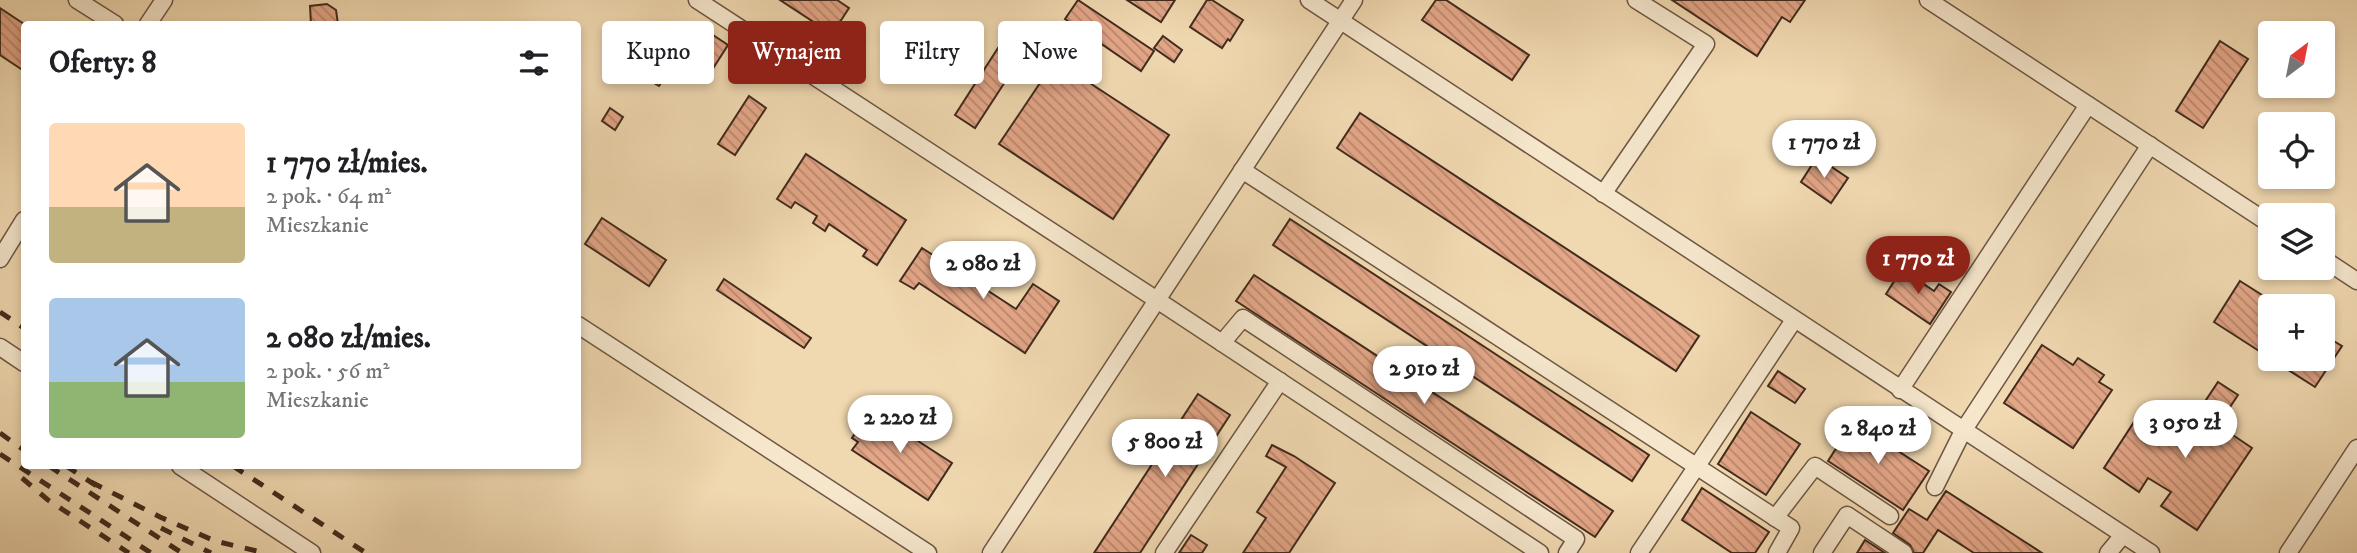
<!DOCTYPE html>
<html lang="pl">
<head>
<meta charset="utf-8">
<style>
  :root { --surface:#fff; --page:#f2f2f2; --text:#202124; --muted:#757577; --accent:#8f2418 }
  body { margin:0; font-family:"IM FELL DW Pica",serif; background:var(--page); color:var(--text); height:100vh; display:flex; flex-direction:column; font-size:26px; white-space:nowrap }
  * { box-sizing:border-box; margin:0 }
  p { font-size:23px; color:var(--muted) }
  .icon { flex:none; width:38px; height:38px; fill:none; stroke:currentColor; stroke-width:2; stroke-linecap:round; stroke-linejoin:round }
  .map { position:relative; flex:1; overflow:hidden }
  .sheet { position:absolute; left:21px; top:21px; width:560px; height:448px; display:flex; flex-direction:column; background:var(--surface); border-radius:7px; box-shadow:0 4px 10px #0003 }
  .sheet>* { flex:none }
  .hud { position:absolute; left:602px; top:21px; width:665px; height:63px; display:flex; gap:14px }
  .needle { width:46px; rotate:32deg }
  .fabs { position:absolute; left:2258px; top:21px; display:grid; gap:14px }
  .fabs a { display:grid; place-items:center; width:77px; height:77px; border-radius:7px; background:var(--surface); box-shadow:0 4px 10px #0003; font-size:35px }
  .price { position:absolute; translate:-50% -60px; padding:0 16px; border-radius:24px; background:#fff; color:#222; font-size:23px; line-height:46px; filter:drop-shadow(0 2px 4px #0008) }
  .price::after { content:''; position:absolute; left:50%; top:42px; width:21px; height:16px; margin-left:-10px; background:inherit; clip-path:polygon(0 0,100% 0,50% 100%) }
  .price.active { background:var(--accent); color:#fff }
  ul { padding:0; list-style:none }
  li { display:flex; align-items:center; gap:21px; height:175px; padding:0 28px }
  li span { display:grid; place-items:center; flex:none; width:196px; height:140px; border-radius:7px; color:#555 }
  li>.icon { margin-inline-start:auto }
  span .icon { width:84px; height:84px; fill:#fffc; stroke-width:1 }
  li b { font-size:30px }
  h2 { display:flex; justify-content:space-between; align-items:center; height:84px; padding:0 28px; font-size:30px }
  .chip { padding:0 24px; border-radius:7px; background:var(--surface); box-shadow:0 4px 10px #0003; font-size:24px; line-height:63px }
  .chip.active { background:var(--accent); color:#fff }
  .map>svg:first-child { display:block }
  .building { fill:url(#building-back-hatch); stroke:#412b1d; stroke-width:2 }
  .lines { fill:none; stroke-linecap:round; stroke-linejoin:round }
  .minor-casing { stroke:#6d5642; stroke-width:19 }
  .minor { stroke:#f5e6cc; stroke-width:16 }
  .rail { stroke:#412b1d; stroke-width:5; stroke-dasharray:12 12; stroke-linecap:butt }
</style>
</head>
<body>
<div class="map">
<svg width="2357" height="553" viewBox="0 0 2357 553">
  <defs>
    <pattern id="building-back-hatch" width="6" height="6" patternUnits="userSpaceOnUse" patternTransform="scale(1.75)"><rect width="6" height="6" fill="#e3a687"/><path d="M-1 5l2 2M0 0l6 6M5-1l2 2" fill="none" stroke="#ba876e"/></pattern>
  </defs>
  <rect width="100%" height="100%" fill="#f0d8b0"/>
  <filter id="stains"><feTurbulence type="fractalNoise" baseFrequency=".00286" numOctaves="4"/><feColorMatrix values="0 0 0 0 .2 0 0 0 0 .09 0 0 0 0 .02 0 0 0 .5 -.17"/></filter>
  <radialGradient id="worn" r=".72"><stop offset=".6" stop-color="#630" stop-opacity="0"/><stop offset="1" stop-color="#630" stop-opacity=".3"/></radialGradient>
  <!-- building -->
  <g class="building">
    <polygon points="780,0 837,0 849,8 832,34"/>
    <polygon points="1078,0 1154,51 1141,71 1065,19"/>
    <polygon points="1127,0 1175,0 1161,22"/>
    <polygon points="1207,0 1212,0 1243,20 1230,41 1228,39 1222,48 1190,27"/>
    <polygon points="1436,0 1446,0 1529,55 1512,80 1422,20"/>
    <polygon points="1672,0 1805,0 1790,22 1782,17 1757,56"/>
    <polygon points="327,4 336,10 338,24 311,24 310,6"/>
    <polygon points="0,8 24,24 24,71 0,55"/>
    <polygon points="713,35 728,45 705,81 690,72"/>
    <polygon points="1163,36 1182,50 1174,62 1154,48"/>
    <polygon points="2220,41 2248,59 2203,128 2176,111"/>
    <polygon points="1035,47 1169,135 1113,219 999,144 1046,74 1026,60"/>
    <polygon points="998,48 1018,62 975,128 955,115"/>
    <polygon points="659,55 673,65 659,86 644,77"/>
    <polygon points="749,96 766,108 735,155 718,144"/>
    <polygon points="610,108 623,117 615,130 602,121"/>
    <polygon points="1360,113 1699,336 1676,371 1337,148"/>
    <polygon points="806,154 906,220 877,265 863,256 867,250 829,224 825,231 813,223 817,216 795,202 791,208 777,199"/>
    <polygon points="1817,157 1848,178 1831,203 1801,182"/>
    <polygon points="602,218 666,260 649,286 585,244"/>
    <polygon points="1290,219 1649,455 1632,481 1273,245"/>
    <polygon points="922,248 1016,309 1033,284 1059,301 1025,353 919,283 914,289 900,281"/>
    <polygon points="1902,269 1934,291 1939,284 1951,292 1930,324 1886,294"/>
    <polygon points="1254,275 1613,511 1595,537 1236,301"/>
    <polygon points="724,279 811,338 804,348 717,290"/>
    <polygon points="2240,281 2270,300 2270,358 2214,322"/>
    <polygon points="2322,334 2342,346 2315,387 2271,359 2322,359"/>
    <polygon points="2042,345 2073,365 2078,358 2104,375 2099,382 2112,390 2073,448 2004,403"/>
    <polygon points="1778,371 1805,389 1795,403 1768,386"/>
    <polygon points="2218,382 2238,395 2218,425 2252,448 2197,530 2161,506 2171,492 2148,478 2139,492 2104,468 2136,419 2176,445"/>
    <polygon points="1198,394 1230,415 1140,553 1094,553"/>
    <polygon points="870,410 952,463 928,500 852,450 858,442 852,438"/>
    <polygon points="1751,412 1800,444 1766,495 1718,464"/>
    <polygon points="1853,422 1929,471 1903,510 1828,461"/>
    <polygon points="1272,445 1294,456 1335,483 1289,553 1243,553 1266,518 1257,512 1286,467 1266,456"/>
    <polygon points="1702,488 1769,532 1755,553 1732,553 1682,520"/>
    <polygon points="1946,491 2022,540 2042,553 1974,553 1938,530 1923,553 1914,553 1910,545 1893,533 1909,509 1927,520"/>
    <polygon points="1191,535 1207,545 1202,553 1179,553"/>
    <polygon points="1865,540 1885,553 1857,553"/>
  </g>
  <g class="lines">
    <defs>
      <g id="minor">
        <polyline points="77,0 115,24"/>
        <polyline points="697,0 1157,300 1540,553"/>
        <polyline points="1309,0 2151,553"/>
        <polyline points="1928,0 2270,224"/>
        <polyline points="148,24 164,0"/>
        <polyline points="1242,170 1791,528 1777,553"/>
        <polyline points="1603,194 1706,44 1636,0"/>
        <polyline points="2322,258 2357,281"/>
        <polyline points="0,259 24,220"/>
        <polyline points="578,325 928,553"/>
        <polyline points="1222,343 1243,318 1576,539 1567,553"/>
        <polyline points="0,347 24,363"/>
        <polyline points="1900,390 2088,105"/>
        <polyline points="180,466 312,553"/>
        <polyline points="1935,487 1963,431 2150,145"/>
        <polyline points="1775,518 1815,466 1890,516"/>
        <polyline points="991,553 1354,0"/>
        <polyline points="1164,553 1280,381"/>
        <polyline points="1639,553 1794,320"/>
        <polyline points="1822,553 1847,515 1904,553"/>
        <polyline points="2108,553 2123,535"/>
        <polyline points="2288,553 2357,448"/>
      </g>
    </defs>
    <!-- minor casing -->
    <use href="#minor" class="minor-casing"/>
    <!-- minor -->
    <use href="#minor" class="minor"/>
    <!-- rail -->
    <g class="rail">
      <polyline points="0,312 24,328"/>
      <polyline points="0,433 24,450"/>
      <polyline points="0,454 151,553"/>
      <polyline points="49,466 182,553"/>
      <polyline points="66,466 100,488"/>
      <polyline points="233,466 366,553"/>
      <polyline points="22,478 48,500 129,553"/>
      <polyline points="91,482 160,517 215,541 265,553"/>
      <polyline points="161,528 211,553"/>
    </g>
  </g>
  <rect width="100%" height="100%" filter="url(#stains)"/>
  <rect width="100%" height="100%" fill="url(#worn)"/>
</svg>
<div class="fabs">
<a><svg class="needle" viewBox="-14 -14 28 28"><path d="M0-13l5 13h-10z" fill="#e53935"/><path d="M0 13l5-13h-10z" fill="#757577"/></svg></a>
<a><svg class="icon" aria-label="locate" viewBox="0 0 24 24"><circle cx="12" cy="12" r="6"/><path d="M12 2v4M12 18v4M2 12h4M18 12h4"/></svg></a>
<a><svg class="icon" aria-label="layers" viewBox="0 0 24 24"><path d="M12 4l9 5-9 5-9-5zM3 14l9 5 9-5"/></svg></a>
<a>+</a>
</div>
<b class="price" style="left:1824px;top:180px">1 770 zł</b>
<b class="price active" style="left:1918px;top:296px">1 770 zł</b>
<b class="price" style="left:983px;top:301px">2 080 zł</b>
<b class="price" style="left:1424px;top:406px">2 910 zł</b>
<b class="price" style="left:900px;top:455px">2 220 zł</b>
<b class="price" style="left:2185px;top:460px">3 050 zł</b>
<b class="price" style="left:1878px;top:466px">2 840 zł</b>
<b class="price" style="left:1165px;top:479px">5 800 zł</b>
<div class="hud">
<a class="chip">Kupno</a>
<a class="chip active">Wynajem</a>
<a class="chip">Filtry</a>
<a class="chip">Nowe</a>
</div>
<section class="sheet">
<h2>Oferty: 8<svg class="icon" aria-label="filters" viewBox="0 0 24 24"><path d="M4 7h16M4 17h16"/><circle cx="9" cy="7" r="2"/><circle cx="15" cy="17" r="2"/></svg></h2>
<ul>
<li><span style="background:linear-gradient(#ffd9b3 60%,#c2b280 0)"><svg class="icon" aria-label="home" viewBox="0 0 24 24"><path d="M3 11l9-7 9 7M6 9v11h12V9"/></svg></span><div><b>1 770 zł/mies.</b><p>2 pok. · 64 m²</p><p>Mieszkanie</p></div></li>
<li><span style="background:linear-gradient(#a9c7e8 60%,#8fb573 0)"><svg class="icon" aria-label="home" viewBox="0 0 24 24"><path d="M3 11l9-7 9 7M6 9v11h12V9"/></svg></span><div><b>2 080 zł/mies.</b><p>2 pok. · 56 m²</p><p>Mieszkanie</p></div></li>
</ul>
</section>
</div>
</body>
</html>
